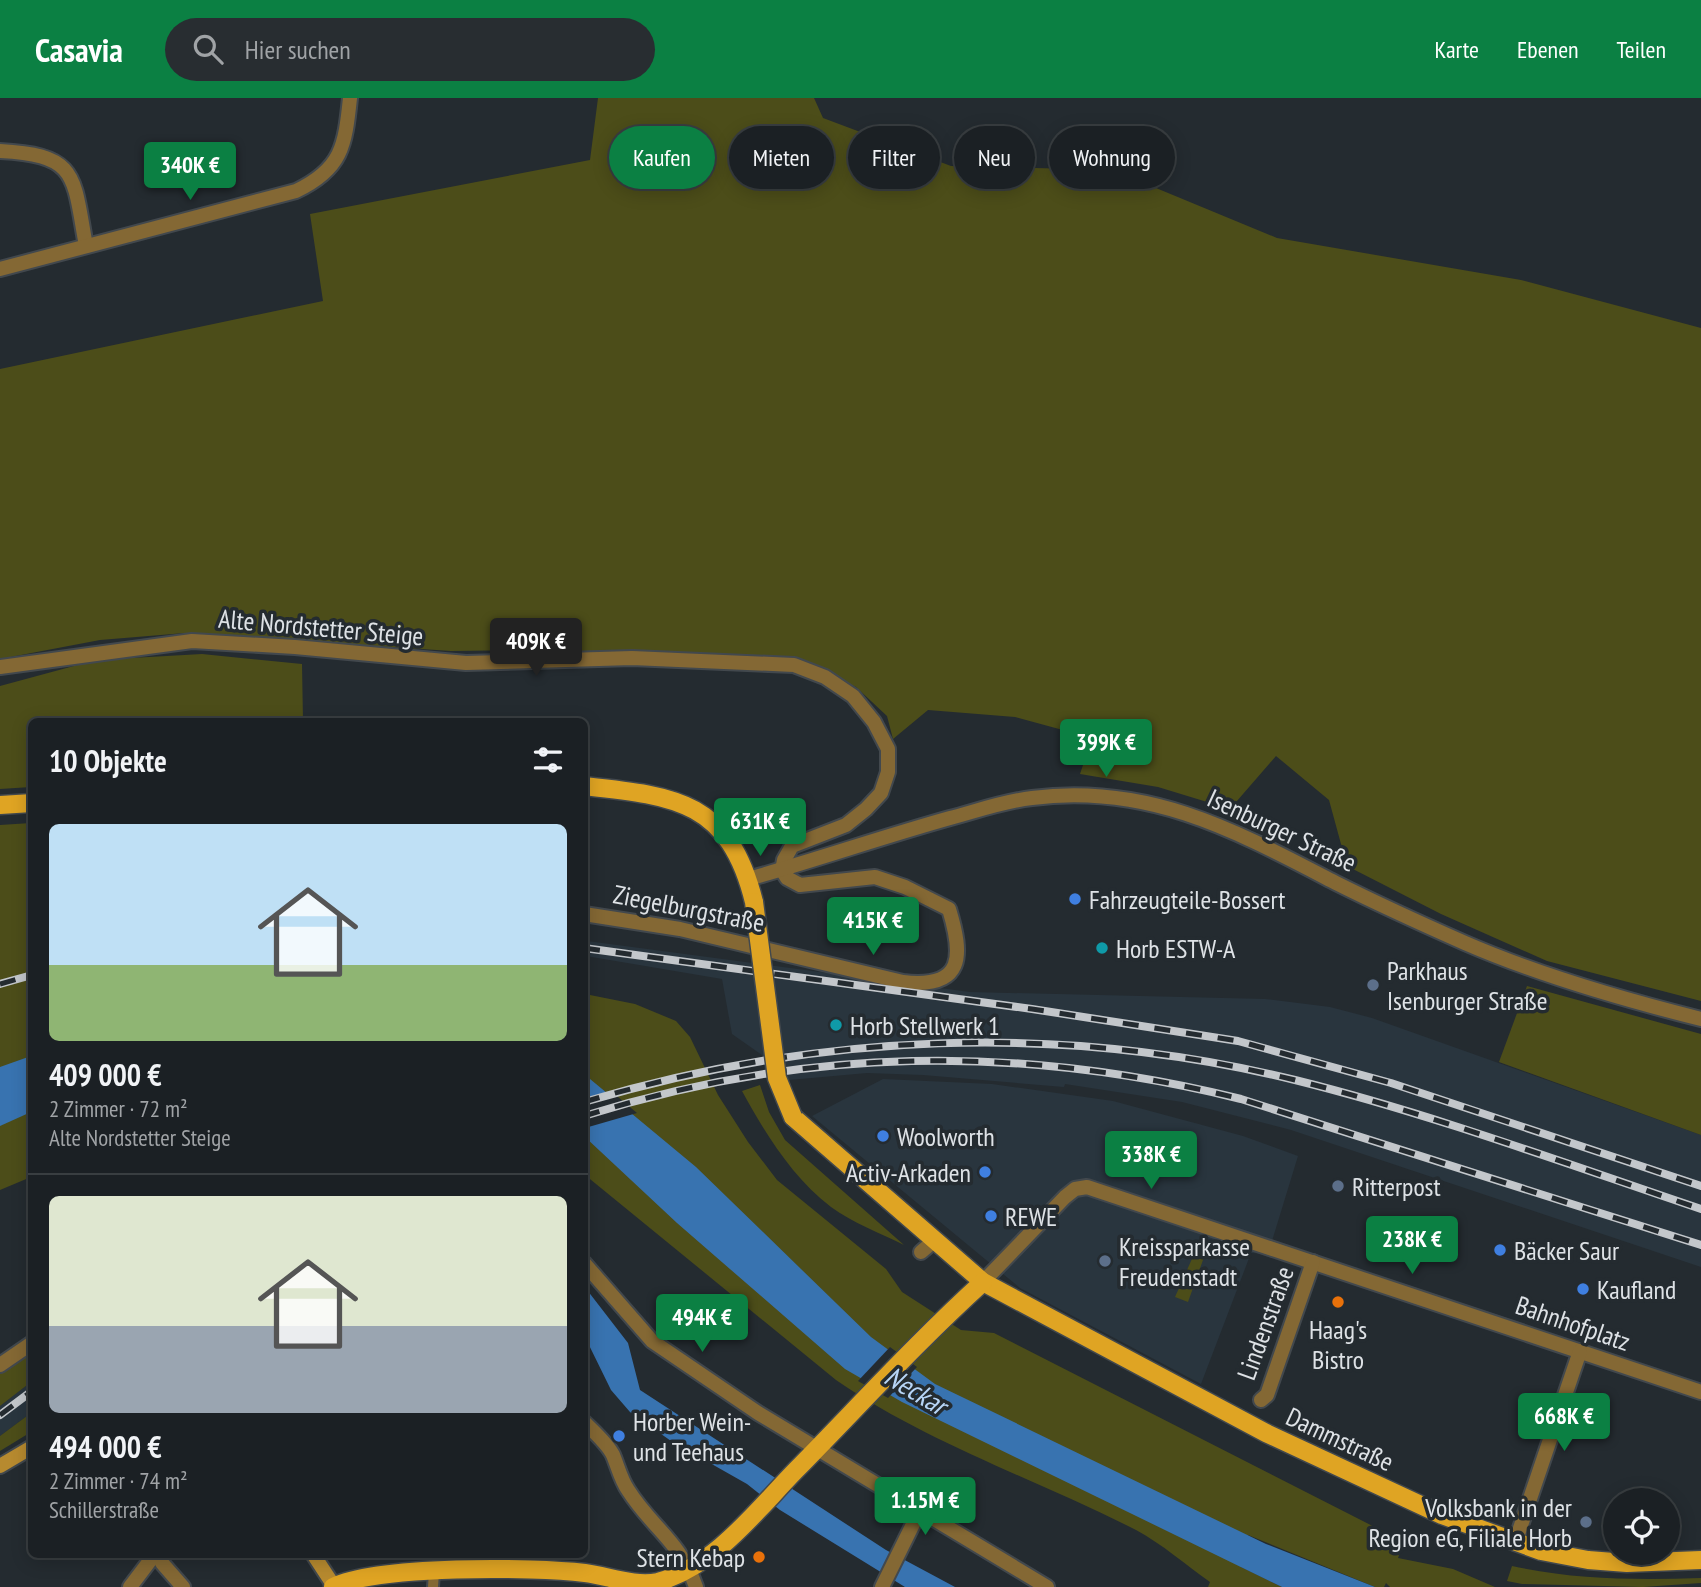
<!DOCTYPE html>
<html lang="de">
<head>
<meta charset="utf-8">
<style>
  :root { --surface:#1b2024; --page:#282d31; --text:#f1f3f6; --muted:#a0a3a6; --line:#393e41; --accent:#0b8043 }
  body { margin:0; font-family:"PT Sans Narrow",sans-serif; background:var(--page); color:var(--text); height:100vh; display:flex; flex-direction:column; font-size:26px; white-space:nowrap }
  * { box-sizing:border-box; margin:0 }
  p { font-size:23px; color:var(--muted) }
  .icon { flex:none; width:38px; height:38px; fill:none; stroke:currentColor; stroke-width:2; stroke-linecap:round; stroke-linejoin:round }
  .map { position:relative; flex:1; overflow:hidden }
  .drawer { position:absolute; left:28px; top:620px; width:560px; height:840px; display:flex; flex-direction:column; background:var(--surface); border-radius:10px; box-shadow:0 4px 18px #0003,0 0 0 2px var(--line) }
  .drawer>* { flex:none }
  .top-card { position:absolute; left:609px; top:28px; width:665px; height:63px; display:flex; gap:14px }
  .tools { position:absolute; left:1603px; top:1390px; display:grid; gap:14px }
  .tools a { display:grid; place-items:center; width:77px; height:77px; border-radius:50%; background:var(--surface); box-shadow:0 4px 18px #0003,0 0 0 2px var(--line); font-size:35px }
  .price { position:absolute; translate:-50% -60px; padding:0 16px; border-radius:7px; background:var(--accent); color:#fff; font-size:23px; line-height:46px; filter:drop-shadow(0 2px 4px #0008) }
  .price::after { content:''; position:absolute; left:50%; top:42px; width:21px; height:16px; margin-left:-10px; background:inherit; clip-path:polygon(0 0,100% 0,50% 100%) }
  .price.selected { background:#222; color:#fff }
  ul { padding:0; list-style:none }
  li { display:grid; align-content:center; gap:14px; height:371px; padding:0 21px }
  li+li { border-top:2px solid var(--line) }
  li span { display:grid; place-items:center; height:217px; border-radius:10px; color:#555 }
  li>.icon { margin-inline-start:auto }
  span .icon { width:126px; height:126px; fill:#fffc; stroke-width:1 }
  li b { font-size:30px }
  h2 { display:flex; justify-content:space-between; align-items:center; height:84px; padding:0 21px; font-size:30px }
  .chip { padding:0 24px; border-radius:32px; background:var(--surface); box-shadow:0 4px 18px #0003,0 0 0 2px var(--line); font-size:24px; line-height:63px }
  .chip.selected { background:var(--accent); color:#fff }
  header { display:flex; align-items:center; gap:42px; box-sizing:border-box; height:98px; padding:0 35px; background:var(--accent); color:#fff }
  header strong { font-size:33px }
  nav { display:flex; gap:38px; margin-inline-start:auto; font-size:24px }
  .search { width:490px; height:63px; background:var(--page); display:flex; align-items:center; gap:18px; box-sizing:border-box; padding:0 24px; border-radius:38px; color:var(--muted); font-size:26px }
  .map>svg:first-child { display:block }
  .built { fill:#29353e }
  .green { fill:#4c4d19 }
  .water { fill:#3873b0 }
  .pier { fill:#242b30 }
  .lines { fill:none; stroke-linecap:round; stroke-linejoin:round }
  .pedestrian-casing { stroke:#42484d; stroke-width:14 }
  .minor-casing { stroke:#42484d; stroke-width:18 }
  .tertiary-casing { stroke:#42484d; stroke-width:18 }
  .secondary-casing { stroke:#42484d; stroke-width:18 }
  .primary-casing { stroke:#42484d; stroke-width:21 }
  .pedestrian { stroke:#846834; stroke-width:10 }
  .minor { stroke:#846834; stroke-width:14 }
  .tertiary { stroke:#846834; stroke-width:14 }
  .secondary { stroke:#b78a2f; stroke-width:14 }
  .primary { stroke:#dfa423; stroke-width:18 }
  .rail-casing { stroke:#c3c7cb; stroke-width:8 }
  .rail { stroke:#242b30; stroke-width:5; stroke-dasharray:16; stroke-linecap:butt }
  .primary-bridge-casing { stroke:#42484d; stroke-width:21; stroke-linecap:butt }
  .primary-bridge { stroke:#dfa423; stroke-width:18 }
  .shop-dot { fill:#3f7fe0; stroke:#242b30; stroke-width:2.5 }
  .culture-dot { fill:#0f9aa8; stroke:#242b30; stroke-width:2.5 }
  .service-dot { fill:#5c6f8a; stroke:#242b30; stroke-width:2.5 }
  .food-dot { fill:#e8710a; stroke:#242b30; stroke-width:2.5 }
  .labels { text-anchor:middle; dominant-baseline:central; stroke-width:7; stroke-linejoin:round; paint-order:stroke }
  .street-label { font-size:26px; fill:#dee2e6; stroke:#242b30 }
  .poi-label { font-size:26px; fill:#dee2e6; stroke:#242b30; text-anchor:start }
  .water-label { font-size:28px; font-style:italic; fill:#b7d5f7; stroke:#242b30 }
</style>
</head>
<body>
<header>
<strong>Casavia</strong>
<div class="search"><svg class="icon" aria-label="search" viewBox="0 0 24 24"><circle cx="10" cy="10" r="6"/><path d="M15 15l6 6"/></svg>Hier suchen</div>
<nav><a>Karte</a><a>Ebenen</a><a>Teilen</a></nav>
</header>
<div class="map">
<svg width="1701" height="1489" viewBox="0 0 1701 1489">
  <rect width="100%" height="100%" fill="#242b30"/>
  <!-- built -->
  <g class="built">
    <polygon points="587,843 970,894 1265,901 1330,909 1372,920 1701,1037 1701,1169 1291,1032 1182,1004 1065,986 1064,989 923,977 867,975 767,984 762,957 732,936 722,881 586,858"/>
    <polygon points="883,981 992,986 1113,1003 1243,1038 1298,1058 1268,1156 1251,1155 1201,1286 1020,1190 812,1018"/>
    <polygon points="31,1284 31,1315 0,1338 0,1308"/>
  </g>
  <!-- green -->
  <g class="green">
    <polygon points="598,0 814,0 823,20 951,68 1074,71 1127,78 1277,140 1521,182 1701,230 1701,903 1547,863 1441,816 1347,768 1329,702 1276,658 1230,711 1158,689 1080,676 1092,640 1015,619 928,612 893,641 887,618 856,589 802,561 530,552 451,553 185,535 100,542 0,561 0,271 323,203 310,116 590,62"/>
    <polygon points="202,556 302,566 303,623 32,623 31,689 0,691 0,588 96,562"/>
    <polygon points="31,725 31,1079 0,1092 0,727"/>
    <polygon points="1527,888 1701,936 1701,1037 1499,964"/>
    <path d="M585 896 635 906 676 923 690 939 718 997 748 1044 777 1082 886 1171 902 1194 961 1232 994 1235 1404 1444 1398 1460 1453 1471 1495 1489H1390L1386 1485 1384 1489H1375L1248 1437 1241 1469 1282 1489H1208L1210 1484C1186 1467 1162 1446 1136 1432 1036 1381 929 1346 836 1282L585 1077Z"/>
    <path d="M760 987 769 1014 785 1042 904 1147C880 1135 853 1125 831 1109 792 1079 765 1035 742 993Z"/>
    <polygon points="1199,1145 1208,1148 1188,1204 1175,1199"/>
    <polygon points="31,1255 31,1284 0,1308 0,1276"/>
    <polygon points="31,1315 31,1334 0,1353 0,1338"/>
    <path d="M1512 1468C1576 1482 1636 1482 1701 1480V1485L1643 1489 1522 1486 1507 1483Z"/>
  </g>
  <!-- water -->
  <g class="water">
    <polygon points="31,958 31,1014 0,1028 0,969"/>
    <polygon points="584,976 696,1069 871,1239 935,1286 1266,1446 1375,1489 1282,1489 902,1304 845,1271 677,1125 585,1039"/>
    <polygon points="584,1188 628,1245 640,1292 886,1452 955,1489 905,1489 780,1412 747,1386 671,1343 630,1314 611,1292 585,1239"/>
  </g>
  <!-- pier -->
  <g class="pier">
    <polygon points="611,993 637,1015 585,1030 585,1001"/>
    <polygon points="890,1249 917,1269 888,1300 858,1283"/>
  </g>
  <g class="lines">
    <defs>
      <polyline id="pedestrian" points="433,1489 434,1474"/>
      <g id="minor">
        <path d="M0 53C79 57 73 78 86 148"/>
        <path d="M0 171 296 93C342 71 345 48 350 0"/>
        <path d="M0 569 192 543 295 549 466 565 632 560 794 567 825 579 853 598 874 624 888 651V674L881 695 866 711 846 727 792 748 784 762 782 772 787 780 800 787 875 779 905 789 949 811C963 857 965 891 903 884L680 831 584 816"/>
        <polyline points="921,1154 935,1142"/>
        <polyline points="584,1165 652,1243 758,1315 1047,1489"/>
        <polyline points="983,1184 1065,1099 1075,1091 1087,1089 1701,1294"/>
        <polyline points="0,1267 32,1245"/>
        <polyline points="1261,1302 1267,1297 1313,1164"/>
        <path d="M584 1324C594 1334 607 1345 613 1357 618 1369 621 1382 628 1392 652 1430 680 1443 696 1489"/>
        <polyline points="1515,1445 1580,1253"/>
        <polyline points="162,1465 183,1489"/>
        <polyline points="130,1489 155,1456"/>
        <polyline points="882,1489 920,1412"/>
      </g>
      <path id="tertiary" d="M748 781C816 762 882 739 950 720 977 713 1004 703 1032 700 1149 685 1236 733 1336 785 1378 806 1422 826 1465 845 1541 878 1621 901 1701 921"/>
      <g id="secondary">
        <polyline points="0,1368 32,1349"/>
        <polyline points="313,1456 334,1488"/>
      </g>
      <g id="primary">
        <path d="M584 688C676 698 729 703 754 804"/>
        <polyline points="0,707 32,705"/>
        <polyline points="793,1019 983,1184 1266,1335 1442,1417 1541,1453 1588,1462 1627,1465 1701,1462"/>
        <path d="M333 1489C378 1467 533 1469 585 1475 608 1478 635 1489 658 1484 716 1467 756 1413 796 1372 858 1309 918 1243 983 1184"/>
      </g>
    </defs>
    <!-- pedestrian casing -->
    <use href="#pedestrian" class="pedestrian-casing"/>
    <!-- minor casing -->
    <use href="#minor" class="minor-casing"/>
    <!-- tertiary casing -->
    <use href="#tertiary" class="tertiary-casing"/>
    <!-- secondary casing -->
    <use href="#secondary" class="secondary-casing"/>
    <!-- primary casing -->
    <use href="#primary" class="primary-casing"/>
    <!-- pedestrian -->
    <use href="#pedestrian" class="pedestrian"/>
    <!-- minor -->
    <use href="#minor" class="minor"/>
    <!-- tertiary -->
    <use href="#tertiary" class="tertiary"/>
    <!-- secondary -->
    <use href="#secondary" class="secondary"/>
    <!-- primary -->
    <use href="#primary" class="primary"/>
    <defs>
      <g id="rail">
        <polyline points="584,850 1032,911 1238,943 1391,985 1701,1088"/>
        <polyline points="0,886 32,877"/>
        <path d="M584 1004C816 935 1060 924 1295 982 1432 1016 1567 1066 1701 1111"/>
        <path d="M584 1018C804 949 1019 946 1241 1001L1701 1147"/>
        <polyline points="0,1317 32,1293"/>
      </g>
    </defs>
    <!-- rail casing -->
    <use href="#rail" class="rail-casing"/>
    <!-- rail -->
    <use href="#rail" class="rail"/>
    <defs>
      <polyline id="primary-bridge" points="754,804 777,980 793,1019"/>
    </defs>
    <!-- primary-bridge casing -->
    <use href="#primary-bridge" class="primary-bridge-casing"/>
    <!-- primary-bridge -->
    <use href="#primary-bridge" class="primary-bridge"/>
  </g>
  <!-- markers -->
  <g class="shop-dot">
    <circle cx="1075" cy="801" r="7"/>
    <circle cx="883" cy="1038" r="7"/>
    <circle cx="985" cy="1074" r="7"/>
    <circle cx="991" cy="1118" r="7"/>
    <circle cx="1500" cy="1152" r="7"/>
    <circle cx="1583" cy="1191" r="7"/>
    <circle cx="619" cy="1338" r="7"/>
  </g>
  <g class="culture-dot">
    <circle cx="1102" cy="850" r="7"/>
    <circle cx="836" cy="927" r="7"/>
  </g>
  <g class="service-dot">
    <circle cx="1373" cy="887" r="7"/>
    <circle cx="1338" cy="1088" r="7"/>
    <circle cx="1105" cy="1163" r="7"/>
    <circle cx="1586" cy="1424" r="7"/>
  </g>
  <g class="food-dot">
    <circle cx="1338" cy="1204" r="7"/>
    <circle cx="759" cy="1459" r="7"/>
  </g>
  <g class="labels">
    <!-- street labels -->
    <g class="street-label">
      <text transform="translate(321 529) rotate(5)">Alte Nordstetter Steige</text>
      <text transform="translate(1282 732) rotate(25)">Isenburger Straße</text>
      <text transform="translate(689 810) rotate(11)">Ziegelburgstraße</text>
      <text transform="translate(1265 1225) rotate(-70)">Lindenstraße</text>
      <text transform="translate(1573 1225) rotate(19)">Bahnhofplatz</text>
      <text transform="translate(1340 1341) rotate(25)">Dammstraße</text>
    </g>
    <!-- poi labels -->
    <g class="poi-label">
      <text x="1089" y="801">Fahrzeugteile-Bossert</text>
      <text x="1116" y="850">Horb ESTW-A</text>
      <text x="1387" y="872">Parkhaus<tspan x="1387" dy="30">Isenburger Straße</tspan></text>
      <text x="850" y="927">Horb Stellwerk 1</text>
      <text x="897" y="1038">Woolworth</text>
      <text x="971" y="1074" text-anchor="end">Activ-Arkaden</text>
      <text x="1352" y="1088">Ritterpost</text>
      <text x="1005" y="1118">REWE</text>
      <text x="1119" y="1148">Kreissparkasse<tspan x="1119" dy="30">Freudenstadt</tspan></text>
      <text x="1514" y="1152">Bäcker Saur</text>
      <text x="1597" y="1191">Kaufland</text>
      <text x="1338" y="1231" text-anchor="middle">Haag's<tspan x="1338" dy="30">Bistro</tspan></text>
      <text x="633" y="1323">Horber Wein-<tspan x="633" dy="30">und Teehaus</tspan></text>
      <text x="1572" y="1409" text-anchor="end">Volksbank in der<tspan x="1572" dy="30">Region eG, Filiale Horb</tspan></text>
      <text x="745" y="1459" text-anchor="end">Stern Kebap</text>
    </g>
    <!-- water labels -->
    <g class="water-label">
      <text transform="translate(916 1292) rotate(31)">Neckar</text>
    </g>
  </g>
</svg>
<div class="tools">
<a><svg class="icon" aria-label="locate" viewBox="0 0 24 24"><circle cx="12" cy="12" r="6"/><path d="M12 2v4M12 18v4M2 12h4M18 12h4"/></svg></a>
</div>
<b class="price" style="left:190px;top:104px">340K €</b>
<b class="price selected" style="left:536px;top:580px">409K €</b>
<b class="price" style="left:1106px;top:681px">399K €</b>
<b class="price" style="left:760px;top:760px">631K €</b>
<b class="price" style="left:873px;top:859px">415K €</b>
<b class="price" style="left:1151px;top:1093px">338K €</b>
<b class="price" style="left:1412px;top:1178px">238K €</b>
<b class="price" style="left:702px;top:1256px">494K €</b>
<b class="price" style="left:1564px;top:1355px">668K €</b>
<b class="price" style="left:925px;top:1439px">1.15M €</b>
<div class="top-card">
<a class="chip selected">Kaufen</a>
<a class="chip">Mieten</a>
<a class="chip">Filter</a>
<a class="chip">Neu</a>
<a class="chip">Wohnung</a>
</div>
<section class="drawer">
<h2>10 Objekte<svg class="icon" aria-label="filters" viewBox="0 0 24 24"><path d="M4 7h16M4 17h16"/><circle cx="9" cy="7" r="2"/><circle cx="15" cy="17" r="2"/></svg></h2>
<ul>
<li><span style="background:linear-gradient(#bfe0f5 65%,#8fb573 0)"><svg class="icon" aria-label="home" viewBox="0 0 24 24"><path d="M3 11l9-7 9 7M6 9v11h12V9"/></svg></span><div><b>409 000 €</b><p>2 Zimmer · 72 m²</p><p>Alte Nordstetter Steige</p></div></li>
<li><span style="background:linear-gradient(#dfe7d0 60%,#9aa5b1 0)"><svg class="icon" aria-label="home" viewBox="0 0 24 24"><path d="M3 11l9-7 9 7M6 9v11h12V9"/></svg></span><div><b>494 000 €</b><p>2 Zimmer · 74 m²</p><p>Schillerstraße</p></div></li>
</ul>
</section>
</div>
</body>
</html>
